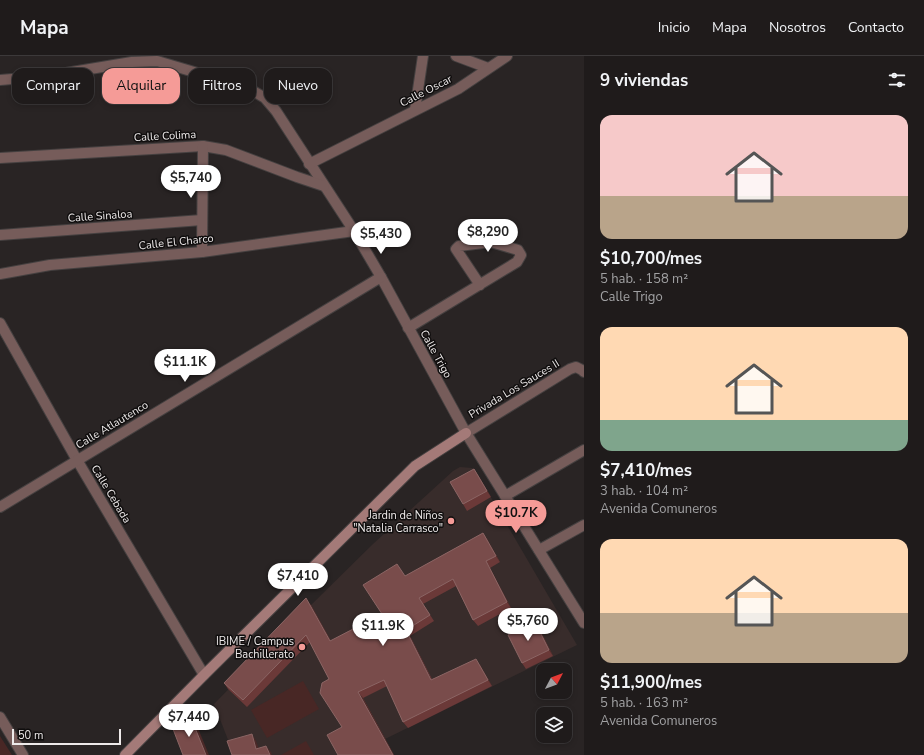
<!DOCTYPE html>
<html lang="es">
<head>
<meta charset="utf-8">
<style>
  :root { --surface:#1f1b1b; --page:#2c2828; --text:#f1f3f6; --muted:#a1a1a3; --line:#3c393a; --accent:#f59b97 }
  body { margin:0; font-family:"Nunito Sans",sans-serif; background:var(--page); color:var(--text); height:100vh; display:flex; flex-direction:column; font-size:15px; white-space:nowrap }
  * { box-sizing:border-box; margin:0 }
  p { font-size:13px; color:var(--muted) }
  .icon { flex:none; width:22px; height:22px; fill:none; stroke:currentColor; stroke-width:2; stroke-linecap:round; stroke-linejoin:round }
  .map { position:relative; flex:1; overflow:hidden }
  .details { display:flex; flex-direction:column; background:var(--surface); width:340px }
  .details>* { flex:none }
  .top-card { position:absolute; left:12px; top:12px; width:380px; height:36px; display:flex; gap:8px }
  .needle { width:26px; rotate:49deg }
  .tools { position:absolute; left:536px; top:607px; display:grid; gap:8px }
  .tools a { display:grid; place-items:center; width:36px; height:36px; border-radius:8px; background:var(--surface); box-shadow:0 2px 6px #0003,0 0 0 1px var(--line); font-size:20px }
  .scale { position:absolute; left:12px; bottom:10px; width:109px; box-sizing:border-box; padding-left:4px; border:2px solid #eeeaea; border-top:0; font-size:11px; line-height:14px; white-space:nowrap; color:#eeeaea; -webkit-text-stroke:3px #100e0e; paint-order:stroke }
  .price { position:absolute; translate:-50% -34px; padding:0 9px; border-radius:14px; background:#fff; color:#222; font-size:13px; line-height:26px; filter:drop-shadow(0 1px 2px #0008) }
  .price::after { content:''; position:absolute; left:50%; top:24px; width:12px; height:9px; margin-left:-6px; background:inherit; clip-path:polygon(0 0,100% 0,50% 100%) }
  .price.current { background:var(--accent); color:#111 }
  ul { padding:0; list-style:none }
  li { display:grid; align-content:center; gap:8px; height:212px; padding:0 16px }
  li span { display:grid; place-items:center; height:124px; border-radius:12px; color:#555 }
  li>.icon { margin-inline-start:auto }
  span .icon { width:72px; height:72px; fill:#fffc; stroke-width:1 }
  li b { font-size:17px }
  h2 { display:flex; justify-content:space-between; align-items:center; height:48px; padding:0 16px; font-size:17px }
  .tag { padding:0 14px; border-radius:12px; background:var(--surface); box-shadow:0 2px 6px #0003,0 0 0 1px var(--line); font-size:14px; line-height:36px }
  .tag.current { background:var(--accent); color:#111 }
  header { display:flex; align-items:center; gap:24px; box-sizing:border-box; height:56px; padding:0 20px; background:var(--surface); border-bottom:1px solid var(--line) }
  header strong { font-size:19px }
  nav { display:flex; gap:22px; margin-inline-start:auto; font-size:14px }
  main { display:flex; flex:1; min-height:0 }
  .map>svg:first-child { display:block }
  .built { fill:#382c2b }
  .green { fill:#482725 }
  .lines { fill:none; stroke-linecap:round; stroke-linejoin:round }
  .minor-casing { stroke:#454040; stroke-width:12 }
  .tertiary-casing { stroke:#454040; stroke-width:12 }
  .secondary-casing { stroke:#454040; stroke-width:12 }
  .minor { stroke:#765c5a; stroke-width:10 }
  .tertiary { stroke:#765c5a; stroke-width:10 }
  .secondary { stroke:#a47a78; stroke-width:10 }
  .wall { fill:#6b3938 }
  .shaded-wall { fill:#4b2928 }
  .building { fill:#794c4b; stroke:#8b6564 }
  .poi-dot { fill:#f59b97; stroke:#100e0e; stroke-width:1.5 }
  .labels { text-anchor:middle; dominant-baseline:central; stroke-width:3; stroke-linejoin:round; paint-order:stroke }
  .street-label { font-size:11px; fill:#eeeaea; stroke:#100e0e }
  .poi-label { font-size:11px; fill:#eeeaea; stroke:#100e0e; text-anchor:end }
</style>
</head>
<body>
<header>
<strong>Mapa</strong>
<nav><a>Inicio</a><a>Mapa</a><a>Nosotros</a><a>Contacto</a></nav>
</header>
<main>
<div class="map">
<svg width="584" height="699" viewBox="0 0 584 699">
  <rect width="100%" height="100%" fill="#292424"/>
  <!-- built -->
  <polygon class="built" points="460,411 472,412 475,414 577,589 385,683 394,699 234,699 214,648 311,549 373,488 453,415"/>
  <!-- green -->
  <g class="green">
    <polygon points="303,625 319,653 267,682 251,654"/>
    <polygon points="0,680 12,699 0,699"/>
    <polygon points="306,685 314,699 281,699"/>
  </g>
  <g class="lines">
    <defs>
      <g id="minor">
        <polyline points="456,0 488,12"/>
        <polyline points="0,24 48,20 132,6 157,5 248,32 265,42 276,55 354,175 381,221 466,377 570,313 576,311 582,314 584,316"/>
        <polyline points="415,54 423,0"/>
        <polyline points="0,102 203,90 226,94 297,121 324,130"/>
        <polyline points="309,108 458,33 507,0"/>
        <polyline points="0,179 202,164"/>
        <polyline points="202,196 203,90"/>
        <polyline points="0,218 50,209 202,196 354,175"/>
        <polyline points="0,267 77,404 204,619"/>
        <polyline points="408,272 517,206 521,199 518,194 491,186 459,190 456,193 480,229"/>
        <polyline points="505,440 584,394"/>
        <polyline points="0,451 381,221"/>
        <polyline points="539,494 584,469"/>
        <polyline points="0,661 23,699"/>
      </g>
      <polyline id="tertiary" points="466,377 584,567"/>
      <polyline id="secondary" points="125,699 204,619 415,410 466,377"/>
    </defs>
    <!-- minor casing -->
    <use href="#minor" class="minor-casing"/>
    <!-- tertiary casing -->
    <use href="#tertiary" class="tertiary-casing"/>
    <!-- secondary casing -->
    <use href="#secondary" class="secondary-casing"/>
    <!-- minor -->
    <use href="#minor" class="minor"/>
    <!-- tertiary -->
    <use href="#tertiary" class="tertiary"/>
    <!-- secondary -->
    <use href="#secondary" class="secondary"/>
  </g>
  <!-- wall -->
  <g class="wall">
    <polygon points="474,413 478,419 491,441 467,455 463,448"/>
    <polygon points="483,477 487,483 500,506 490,512 511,552 478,570 473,564 456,530 423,548 434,565 410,580 432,623 480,609 492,630 408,672 403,666 387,630 363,642 394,699 338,699 342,671 329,623 310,586 247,651 228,633 224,627 311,549 331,585 382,558 405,520"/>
    <polygon points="535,566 539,572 553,600 526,613 522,607"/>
  </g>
  <!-- shaded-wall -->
  <g class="shaded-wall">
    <polygon points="474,413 478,419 491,441 487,435"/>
    <polygon points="483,477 487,483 500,506 496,500"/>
    <polygon points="486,505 490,512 511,552 507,546"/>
    <polygon points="306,542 311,549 334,591 330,585"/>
    <polygon points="535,566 539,572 553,600 549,594"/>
    <polygon points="406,574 410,580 435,630 431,624"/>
    <polygon points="476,603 480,609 492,630 488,624"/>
    <polygon points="358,636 363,642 394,699 393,699"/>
    <polygon points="189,657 195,665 209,699 206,699"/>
    <polygon points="252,678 256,685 261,699 256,693"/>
    <polygon points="266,690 271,696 272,699 270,699"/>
  </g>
  <!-- building -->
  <g class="building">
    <polygon points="474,413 487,435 463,448 450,426"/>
    <polygon points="483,477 496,500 486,505 507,546 473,564 453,523 419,542 430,559 406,574 431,624 476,603 488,624 403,666 384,624 358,636 393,699 338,699 327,679 342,671 320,637 322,627 329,623 306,579 243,644 224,627 306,542 330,585 382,558 363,529 397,508 405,520"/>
    <polygon points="535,566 549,594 522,607 508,579"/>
    <polygon points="189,657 206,699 183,699 173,673"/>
    <polygon points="252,678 256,693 266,690 270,699 232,699 227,685"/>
  </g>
  <!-- markers -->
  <g class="poi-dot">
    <circle cx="451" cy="465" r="4"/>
    <circle cx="302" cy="591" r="4"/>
  </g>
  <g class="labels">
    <!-- street labels -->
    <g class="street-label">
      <text transform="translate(426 35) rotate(-27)">Calle Oscar</text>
      <text transform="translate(165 80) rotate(-3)">Calle Colima</text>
      <text transform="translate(100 160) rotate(-4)">Calle Sinaloa</text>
      <text transform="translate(176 186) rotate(-6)">Calle El Charco</text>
      <text transform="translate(436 298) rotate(61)">Calle Trigo</text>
      <text transform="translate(514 333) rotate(-31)">Privada Los Sauces II</text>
      <text transform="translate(112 369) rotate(-31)">Calle Atlautenco</text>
      <text transform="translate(111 438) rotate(59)">Calle Cebada</text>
    </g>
    <!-- poi labels -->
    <g class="poi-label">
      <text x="443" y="459">Jardin de Niños<tspan x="443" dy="13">"Natalia Carrasco"</tspan></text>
      <text x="294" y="585">IBIME / Campus<tspan x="294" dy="13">Bachillerato</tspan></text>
    </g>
  </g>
</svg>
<div class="tools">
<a><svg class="needle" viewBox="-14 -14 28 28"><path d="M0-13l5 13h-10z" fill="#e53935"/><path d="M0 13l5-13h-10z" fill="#a1a1a3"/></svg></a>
<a><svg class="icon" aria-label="layers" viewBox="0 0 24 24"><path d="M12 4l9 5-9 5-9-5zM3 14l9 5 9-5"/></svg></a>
</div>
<div class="scale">50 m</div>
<b class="price" style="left:191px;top:143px">$5,740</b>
<b class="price" style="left:488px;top:197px">$8,290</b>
<b class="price" style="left:381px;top:199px">$5,430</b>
<b class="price" style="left:185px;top:327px">$11.1K</b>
<b class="price current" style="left:516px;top:478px">$10.7K</b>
<b class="price" style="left:298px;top:541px">$7,410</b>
<b class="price" style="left:528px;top:586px">$5,760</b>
<b class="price" style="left:383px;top:591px">$11.9K</b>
<b class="price" style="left:189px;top:682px">$7,440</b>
<div class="top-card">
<a class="tag">Comprar</a>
<a class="tag current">Alquilar</a>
<a class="tag">Filtros</a>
<a class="tag">Nuevo</a>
</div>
</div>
<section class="details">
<h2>9 viviendas<svg class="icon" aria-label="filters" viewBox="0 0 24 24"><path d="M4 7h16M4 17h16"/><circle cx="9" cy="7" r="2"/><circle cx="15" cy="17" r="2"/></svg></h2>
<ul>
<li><span style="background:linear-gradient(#f6c9c9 65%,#b9a48a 0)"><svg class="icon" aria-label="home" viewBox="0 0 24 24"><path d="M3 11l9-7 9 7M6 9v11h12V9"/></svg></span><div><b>$10,700/mes</b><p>5 hab. · 158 m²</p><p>Calle Trigo</p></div></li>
<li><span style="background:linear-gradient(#ffd9b3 75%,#7fa58c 0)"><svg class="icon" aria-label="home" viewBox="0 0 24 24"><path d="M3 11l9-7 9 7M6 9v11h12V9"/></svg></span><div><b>$7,410/mes</b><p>3 hab. · 104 m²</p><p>Avenida Comuneros</p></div></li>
<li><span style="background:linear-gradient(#ffd9b3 60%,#b9a48a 0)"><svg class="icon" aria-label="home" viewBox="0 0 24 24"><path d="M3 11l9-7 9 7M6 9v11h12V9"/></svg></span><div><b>$11,900/mes</b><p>5 hab. · 163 m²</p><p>Avenida Comuneros</p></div></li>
</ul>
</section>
</main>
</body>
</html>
